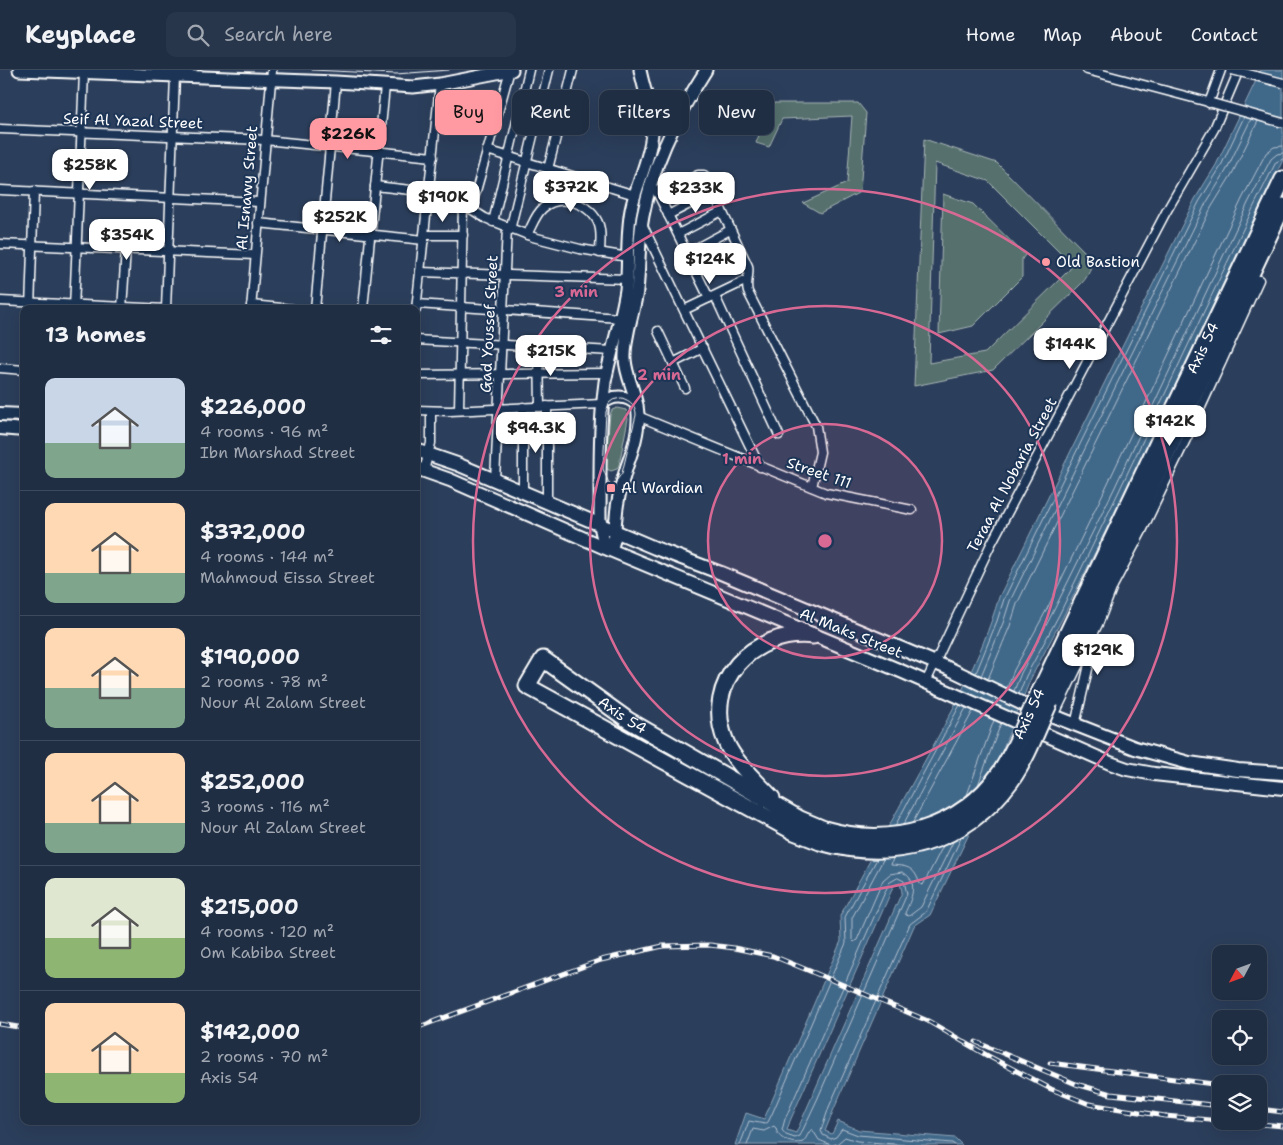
<!DOCTYPE html>
<html lang="en">
<head>
<meta charset="utf-8">
<style>
  :root { --surface:#202e44; --page:#28364b; --text:#f1f3f6; --muted:#a2a8b2; --line:#3d4a5d; --accent:#ff9aa2 }
  body { margin:0; font-family:"Shantell Sans",sans-serif; background:var(--page); color:var(--text); height:100vh; display:flex; flex-direction:column; font-size:19px; white-space:nowrap }
  * { box-sizing:border-box; margin:0 }
  p { font-size:16px; color:var(--muted) }
  .icon { flex:none; width:28px; height:28px; fill:none; stroke:currentColor; stroke-width:2; stroke-linecap:round; stroke-linejoin:round }
  .map { position:relative; flex:1; overflow:hidden }
  .side { position:absolute; left:20px; top:235px; width:400px; height:820px; display:flex; flex-direction:column; background:var(--surface); border-radius:10px; box-shadow:0 5px 20px #0002,0 0 0 1px var(--line) }
  .side>* { flex:none }
  .banner { position:absolute; left:435px; top:20px; width:475px; height:45px; display:flex; gap:10px }
  .needle { width:32px; rotate:229deg }
  .tools { position:absolute; left:1212px; top:875px; display:grid; gap:10px }
  .tools a { display:grid; place-items:center; width:55px; height:55px; border-radius:10px; background:var(--surface); box-shadow:0 5px 20px #0002,0 0 0 1px var(--line); font-size:25px }
  .price { position:absolute; translate:-50% -42px; padding:0 11px; border-radius:10px; background:#fff; color:#222; font-size:16px; line-height:32px; filter:drop-shadow(0 1px 2px #0008) }
  .price::after { content:''; position:absolute; left:50%; top:30px; width:15px; height:11px; margin-left:-8px; background:inherit; clip-path:polygon(0 0,100% 0,50% 100%) }
  .price.selected { background:var(--accent); color:#111 }
  ul { padding:0; list-style:none }
  li { display:flex; align-items:center; gap:15px; height:125px; padding:0 25px }
  li+li { border-top:1px solid var(--line) }
  li span { display:grid; place-items:center; flex:none; width:140px; height:100px; border-radius:10px; color:#555 }
  li>.icon { margin-inline-start:auto }
  span .icon { width:60px; height:60px; fill:#fffc; stroke-width:1 }
  li b { font-size:21px }
  h2 { display:flex; justify-content:space-between; align-items:center; height:60px; padding:0 25px; font-size:21px }
  .chip { padding:0 18px; border-radius:10px; background:var(--surface); box-shadow:0 5px 20px #0002,0 0 0 1px var(--line); font-size:18px; line-height:45px }
  .chip.selected { background:var(--accent); color:#111 }
  header { display:flex; align-items:center; gap:30px; box-sizing:border-box; height:70px; padding:0 25px; background:var(--surface); border-bottom:1px solid var(--line) }
  header strong { font-size:24px }
  nav { display:flex; gap:28px; margin-inline-start:auto; font-size:18px }
  .search { width:350px; height:45px; background:var(--page); display:flex; align-items:center; gap:12px; box-sizing:border-box; padding:0 18px; border-radius:10px; color:var(--muted); font-size:19px }
  .map>svg:first-child { display:block }
  .green { fill:#546f6d; stroke:#aab7b6; fill-rule:evenodd }
  .water { fill:#416789; stroke:#8da4b8; fill-rule:evenodd }
  .lines { fill:none; stroke-linecap:round; stroke-linejoin:round }
  .shore { stroke:#b3c2d0; stroke-width:1 }
  .street-casing { stroke:#fff; stroke-width:11 }
  .secondary-casing { stroke:#fff; stroke-width:15 }
  .primary-casing { stroke:#fff; stroke-width:16 }
  .highway-casing { stroke:#fff; stroke-width:19 }
  .street { stroke:#1d3557; stroke-width:8 }
  .secondary { stroke:#1d3557; stroke-width:11 }
  .primary { stroke:#1d3557; stroke-width:12 }
  .highway { stroke:#1d3557; stroke-width:15 }
  .tram { stroke:#fff; stroke-width:1 }
  .rail-casing { stroke:#fff; stroke-width:5 }
  .rail { stroke:#1d3557; stroke-width:3; stroke-dasharray:9; stroke-linecap:butt }
  .street-bridge-casing { stroke:#fff; stroke-width:11; stroke-linecap:butt }
  .highway-bridge-casing { stroke:#fff; stroke-width:19; stroke-linecap:butt }
  .street-bridge { stroke:#1d3557; stroke-width:8 }
  .highway-bridge { stroke:#1d3557; stroke-width:15 }
  .ring { fill:none; stroke:#d76994; stroke-width:2.5 }
  .poi-dot { fill:#ff9aa2; stroke:#1d3557; stroke-width:2 }
  .labels { text-anchor:middle; dominant-baseline:central; stroke-width:4; stroke-linejoin:round; paint-order:stroke }
  .street-label { font-size:15px; fill:#fff; stroke:#1d3557 }
  .poi-label { font-size:15px; fill:#fff; stroke:#1d3557; text-anchor:start }
  .centre { fill:#d76994; stroke:#1d3557; stroke-width:2.5 }
  .ring-label { font-size:15px; text-anchor:middle; font-weight:bold; fill:#d76994; stroke:#1d3557; stroke-width:4; stroke-linejoin:round; paint-order:stroke }
</style>
</head>
<body>
<header>
<strong>Keyplace</strong>
<div class="search"><svg class="icon" aria-label="search" viewBox="0 0 24 24"><circle cx="10" cy="10" r="6"/><path d="M15 15l6 6"/></svg>Search here</div>
<nav><a>Home</a><a>Map</a><a>About</a><a>Contact</a></nav>
</header>
<div class="map">
<svg width="1283" height="1075" viewBox="0 0 1283 1075">
  <rect width="100%" height="100%" fill="#2b3e5b"/>
  <filter id="ink" filterUnits="userSpaceOnUse"><feTurbulence type="fractalNoise" baseFrequency=".02" numOctaves="2"/><feDisplacementMap in="SourceGraphic" scale="10" xChannelSelector="R" yChannelSelector="G"/><feConvolveMatrix kernelMatrix="1 2 1 2 8 2 1 2 1" color-interpolation-filters="sRGB"/></filter>
  <g filter="url(#ink)">
    <!-- green -->
    <g class="green">
      <polygon points="774,33 858,33 866,43 860,122 820,143 803,133 847,113 852,46 782,49 769,77 756,73 768,41"/>
      <path d="M924 69 997 93 1087 184C1094 194 1090 204 1082 213L993 300 914 316ZM935 93 988 111 1069 192 1071 196 1070 199 985 283 929 293Z"/>
      <polygon points="943,124 973,134 1025,185 1022,189 1022,207 973,256 939,264"/>
      <polygon points="617,338 626,340 628,349 619,395 617,399 611,401 607,399 605,395 610,345 612,340"/>
    </g>
    <!-- water -->
    <path class="water" d="M1261 0H1283V90L1259 138 1124 424 1063 547 1031 608 1003 678 984 733 930 845 914 856 834 1039 825 1061 832 1064 838 1051 859 1060 955 1068 962 1075H735L746 1043 764 1049 841 871 840 846C866 798 892 750 918 703 950 646 981 589 999 527L1195 129 1216 95ZM900 813 902 822 796 1063 787 1060 790 1051 894 815Z"/>
    <g class="lines">
      <!-- shore -->
      <g class="shore">
        <polyline points="976,603 997,551 1004,529 1199,132 1220,98 1244,47"/>
        <polyline points="981,606 1003,553 1010,531 1205,135 1226,101 1251,49"/>
        <polyline points="988,609 1010,556 1017,534 1211,138 1232,104 1258,51"/>
        <polyline points="1007,618 1014,600 1047,539 1107,415 1242,129 1266,83 1274,77 1283,76"/>
        <polyline points="1014,621 1021,603 1053,542 1114,419 1248,133 1271,89 1277,84 1283,83"/>
        <polyline points="1019,624 1026,606 1059,545 1119,421 1254,136 1276,92 1283,89"/>
        <polyline points="978,715 1001,653"/>
        <polyline points="967,725 994,650"/>
        <polyline points="913,752 973,641"/>
        <polyline points="903,755 966,638"/>
        <polyline points="895,756 960,635"/>
        <path d="M884 788 852 848V870L854 872 857 870 883 810 890 804 902 802C920 810 911 830 905 843L906 845 909 846 921 837 953 772"/>
        <path d="M893 788 891 795C908 796 914 797 920 814L923 815 943 776"/>
        <polygon points="898,808 904,811 907,824 817,1030 800,1066 795,1068 786,1065 782,1060 785,1049 889,813"/>
        <polyline points="740,1075 749,1051 765,1054 768,1052 772,1044 846,873 845,847 877,789"/>
        <path d="M747 1075 753 1059 764 1061 774 1056 776 1058C777 1069 792 1075 803 1072 807 1068 808 1062 812 1059L819 1070 831 1075"/>
        <polyline points="833,1075 838,1073 845,1067 857,1071 906,1075"/>
        <polyline points="955,1075 952,1073 858,1065 842,1059 836,1067 831,1069 823,1065 821,1061 829,1037 910,854 926,842 962,766"/>
      </g>
      <defs>
        <g id="street">
          <polyline points="1087,0 1212,33"/>
          <polyline points="1209,33 1221,0"/>
          <polyline points="0,59 265,70 433,87"/>
          <polyline points="487,80 635,125"/>
          <polyline points="548,99 573,0"/>
          <polyline points="375,116 429,122"/>
          <polyline points="0,120 260,132"/>
          <polyline points="656,120 709,228"/>
          <path d="M658 124 698 105H704L706 107 748 196C750 205 745 213 748 222L816 356 820 382 812 417"/>
          <polyline points="428,129 463,134 485,148 533,167 580,179 628,187"/>
          <polyline points="471,139 510,0"/>
          <polyline points="668,145 713,122"/>
          <polyline points="493,152 529,0"/>
          <polyline points="258,153 424,170"/>
          <polyline points="643,156 760,397"/>
          <polyline points="510,160 549,0"/>
          <polyline points="678,164 722,141"/>
          <polyline points="424,165 463,165"/>
          <path d="M527 165C532 156 535 145 543 138 561 122 592 134 599 155 602 164 600 174 600 183"/>
          <polyline points="0,174 255,185"/>
          <polyline points="687,183 730,160"/>
          <polyline points="696,201 739,178"/>
          <polyline points="420,202 627,209"/>
          <polyline points="715,226 779,365"/>
          <polyline points="0,231 166,239"/>
          <polyline points="417,234 620,248"/>
          <polyline points="251,235 292,239"/>
          <polyline points="30,239 34,121"/>
          <polyline points="74,239 84,3"/>
          <polyline points="122,239 126,179"/>
          <polyline points="166,239 175,6"/>
          <polyline points="251,239 272,0"/>
          <polyline points="315,239 336,12"/>
          <polyline points="363,239 385,16"/>
          <polyline points="416,240 440,14"/>
          <polyline points="684,240 747,210"/>
          <polyline points="658,261 685,318"/>
          <polyline points="416,270 612,281"/>
          <polyline points="539,277 540,337"/>
          <polyline points="673,293 703,278"/>
          <polyline points="0,298 24,300"/>
          <polyline points="416,305 607,303"/>
          <polyline points="547,336 547,433"/>
          <polyline points="523,337 523,423"/>
          <polyline points="416,340 450,341 602,334"/>
          <polyline points="459,340 463,134"/>
          <polyline points="638,346 826,423 912,440"/>
          <polyline points="424,401 431,373 431,341"/>
          <polyline points="495,410 507,158"/>
          <polyline points="926,612 990,476 1166,142 1214,59 1239,0"/>
          <polyline points="1054,646 1099,552 1113,516 1141,463 1191,359 1259,210"/>
          <polyline points="1075,655 1095,569"/>
        </g>
        <g id="secondary">
          <polyline points="19,0 336,12 413,17 440,14 512,0"/>
          <path d="M640 0C644 20 653 43 652 63 650 90 636 114 631 140 626 167 629 193 626 220 621 251 611 281 605 312 600 349 600 386 600 422 601 443 596 464 610 480 617 469 614 460 616 447 617 430 622 412 627 396 633 379 639 361 638 344 637 324 626 308 625 289 624 266 634 243 637 221 640 196 638 171 643 146 653 93 677 45 706 0"/>
          <path d="M602 334C613 324 627 325 637 335"/>
        </g>
        <g id="primary">
          <polyline points="0,344 24,345"/>
          <polyline points="0,358 24,360"/>
          <polyline points="416,380 457,394 655,478 721,503 950,599 1023,634 1135,678 1189,693 1238,700 1283,703"/>
          <polyline points="416,398 450,410 603,477 903,602 1110,693 1127,699 1154,704 1283,718"/>
        </g>
        <g id="highway">
          <path id="s1" d="M1038 625 1283 109"/>
          <polyline points="1050,632 1283,136"/>
          <path d="M772 728C757 712 734 692 726 672 701 612 754 559 813 566"/>
          <path id="s2" d="M820 772 794 762 527 616 543 589 628 650 800 749 824 759"/>
        </g>
      </defs>
      <!-- street casing -->
      <use href="#street" class="street-casing"/>
      <!-- secondary casing -->
      <use href="#secondary" class="secondary-casing"/>
      <!-- primary casing -->
      <use href="#primary" class="primary-casing"/>
      <!-- highway casing -->
      <use href="#highway" class="highway-casing"/>
      <!-- street -->
      <use href="#street" class="street"/>
      <!-- secondary -->
      <use href="#secondary" class="secondary"/>
      <!-- primary -->
      <use href="#primary" class="primary"/>
      <!-- highway -->
      <use href="#highway" class="highway"/>
      <!-- tram -->
      <g class="tram">
        <polyline points="312,0 396,4 449,0"/>
        <path d="M622 328C631 331 636 336 636 345L622 403 611 418 603 399 606 342 609 333 613 330Z"/>
      </g>
      <defs>
        <g id="rail">
          <polyline points="0,954 24,958"/>
          <polyline points="416,958 601,890 663,876 710,875 734,878 773,886 822,906 928,951 988,986 1051,1019 1089,1034 1165,1046 1221,1051"/>
          <polyline points="976,972 1076,1014 1111,1024 1221,1036"/>
          <polyline points="1050,993 1221,1015"/>
          <polyline points="1259,1039 1283,1042"/>
          <polyline points="1226,1051 1283,1056"/>
        </g>
      </defs>
      <!-- rail casing -->
      <use href="#rail" class="rail-casing"/>
      <!-- rail -->
      <use href="#rail" class="rail"/>
      <defs>
        <g id="street-bridge">
          <polyline points="1232,0 1283,13"/>
          <polyline points="1212,33 1283,53"/>
        </g>
        <g id="highway-bridge">
          <path d="M824 759C891 778 960 760 1001 701 1016 678 1026 650 1038 625"/>
          <path d="M820 772C893 793 965 774 1011 711 1028 687 1038 658 1050 632"/>
        </g>
      </defs>
      <!-- street-bridge casing -->
      <use href="#street-bridge" class="street-bridge-casing"/>
      <!-- highway-bridge casing -->
      <use href="#highway-bridge" class="highway-bridge-casing"/>
      <!-- street-bridge -->
      <use href="#street-bridge" class="street-bridge"/>
      <!-- highway-bridge -->
      <use href="#highway-bridge" class="highway-bridge"/>
    </g>
  </g>
  <!-- distance rings -->
  <circle cx="825" cy="471" r="117" fill="#d76994" fill-opacity=".12"/>
  <g class="ring">
    <circle cx="825" cy="471" r="117"/>
    <circle cx="825" cy="471" r="235"/>
    <circle cx="825" cy="471" r="352"/>
  </g>
  <!-- markers -->
  <g class="poi-dot">
    <circle cx="1046" cy="192" r="5"/>
    <rect x="606" y="413" width="10" height="10" rx="2.5"/>
  </g>
  <g class="labels">
    <!-- street labels -->
    <g class="street-label">
      <text transform="translate(133 51) rotate(2)">Seif Al Yazal Street</text>
      <text transform="translate(247 118) rotate(-85)">Al Isnawy Street</text>
      <text transform="translate(489 254) rotate(-87)">Gad Youssef Street</text>
      <text stroke="none"><textPath href="#s1" startOffset="384">Axis 54</textPath></text>
      <text transform="translate(819 403) rotate(19)">Street 111</text>
      <text transform="translate(1012 405) rotate(-62)">Teraa Al Nobaria Street</text>
      <text transform="translate(851 563) rotate(22)">Al Maks Street</text>
      <text transform="translate(1029 644) rotate(-65)">Axis 54</text>
      <text stroke="none"><textPath href="#s2" startOffset="461">Axis 54</textPath></text>
    </g>
    <!-- poi labels -->
    <g class="poi-label">
      <text x="1056" y="192">Old Bastion</text>
      <text x="621" y="418">Al Wardian</text>
    </g>
  </g>
  <circle cx="825" cy="471" r="8" class="centre"/>
  <g class="ring-label">
    <text x="576" y="227">3 min</text>
    <text x="659" y="310">2 min</text>
    <text x="742" y="394">1 min</text>
  </g>
</svg>
<div class="tools">
<a><svg class="needle" viewBox="-14 -14 28 28"><path d="M0-13l5 13h-10z" fill="#e53935"/><path d="M0 13l5-13h-10z" fill="#a2a8b2"/></svg></a>
<a><svg class="icon" aria-label="locate" viewBox="0 0 24 24"><circle cx="12" cy="12" r="6"/><path d="M12 2v4M12 18v4M2 12h4M18 12h4"/></svg></a>
<a><svg class="icon" aria-label="layers" viewBox="0 0 24 24"><path d="M12 4l9 5-9 5-9-5zM3 14l9 5 9-5"/></svg></a>
</div>
<b class="price selected" style="left:348px;top:90px">$226K</b>
<b class="price" style="left:90px;top:121px">$258K</b>
<b class="price" style="left:571px;top:143px">$372K</b>
<b class="price" style="left:696px;top:144px">$233K</b>
<b class="price" style="left:443px;top:153px">$190K</b>
<b class="price" style="left:340px;top:173px">$252K</b>
<b class="price" style="left:127px;top:191px">$354K</b>
<b class="price" style="left:710px;top:215px">$124K</b>
<b class="price" style="left:1070px;top:300px">$144K</b>
<b class="price" style="left:551px;top:307px">$215K</b>
<b class="price" style="left:1170px;top:377px">$142K</b>
<b class="price" style="left:536px;top:384px">$94.3K</b>
<b class="price" style="left:1098px;top:606px">$129K</b>
<div class="banner">
<a class="chip selected">Buy</a>
<a class="chip">Rent</a>
<a class="chip">Filters</a>
<a class="chip">New</a>
</div>
<section class="side">
<h2>13 homes<svg class="icon" aria-label="filters" viewBox="0 0 24 24"><path d="M4 7h16M4 17h16"/><circle cx="9" cy="7" r="2"/><circle cx="15" cy="17" r="2"/></svg></h2>
<ul>
<li><span style="background:linear-gradient(#c9d6e8 65%,#7fa58c 0)"><svg class="icon" aria-label="home" viewBox="0 0 24 24"><path d="M3 11l9-7 9 7M6 9v11h12V9"/></svg></span><div><b>$226,000</b><p>4 rooms · 96 m²</p><p>Ibn Marshad Street</p></div></li>
<li><span style="background:linear-gradient(#ffd9b3 70%,#7fa58c 0)"><svg class="icon" aria-label="home" viewBox="0 0 24 24"><path d="M3 11l9-7 9 7M6 9v11h12V9"/></svg></span><div><b>$372,000</b><p>4 rooms · 144 m²</p><p>Mahmoud Eissa Street</p></div></li>
<li><span style="background:linear-gradient(#ffd9b3 60%,#7fa58c 0)"><svg class="icon" aria-label="home" viewBox="0 0 24 24"><path d="M3 11l9-7 9 7M6 9v11h12V9"/></svg></span><div><b>$190,000</b><p>2 rooms · 78 m²</p><p>Nour Al Zalam Street</p></div></li>
<li><span style="background:linear-gradient(#ffd9b3 70%,#7fa58c 0)"><svg class="icon" aria-label="home" viewBox="0 0 24 24"><path d="M3 11l9-7 9 7M6 9v11h12V9"/></svg></span><div><b>$252,000</b><p>3 rooms · 116 m²</p><p>Nour Al Zalam Street</p></div></li>
<li><span style="background:linear-gradient(#dfe7d0 60%,#8fb573 0)"><svg class="icon" aria-label="home" viewBox="0 0 24 24"><path d="M3 11l9-7 9 7M6 9v11h12V9"/></svg></span><div><b>$215,000</b><p>4 rooms · 120 m²</p><p>Om Kabiba Street</p></div></li>
<li><span style="background:linear-gradient(#ffd9b3 70%,#8fb573 0)"><svg class="icon" aria-label="home" viewBox="0 0 24 24"><path d="M3 11l9-7 9 7M6 9v11h12V9"/></svg></span><div><b>$142,000</b><p>2 rooms · 70 m²</p><p>Axis 54</p></div></li>
</ul>
</section>
</div>
</body>
</html>
